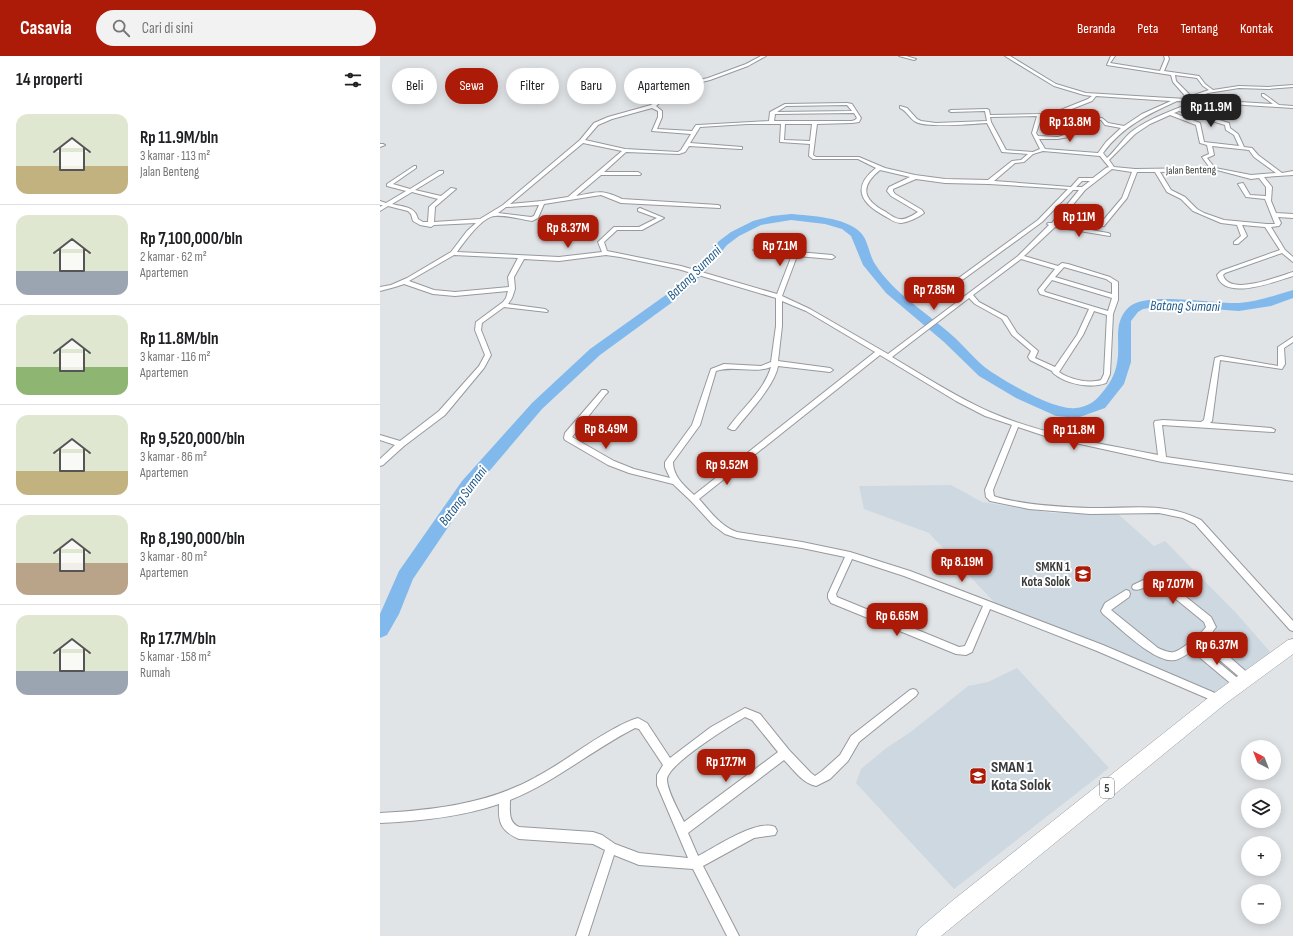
<!DOCTYPE html>
<html lang="id">
<head>
<meta charset="utf-8">
<style>
  :root { --surface:#fff; --page:#f2f2f2; --text:#202124; --muted:#757577; --line:#e0e0e0; --accent:#ab1b07 }
  body { margin:0; font-family:"Sofia Sans Condensed",sans-serif; background:var(--page); color:var(--text); height:100vh; display:flex; flex-direction:column; font-size:15px; white-space:nowrap }
  * { box-sizing:border-box; margin:0 }
  p { font-size:13px; color:var(--muted) }
  .icon { flex:none; width:22px; height:22px; fill:none; stroke:currentColor; stroke-width:2; stroke-linecap:round; stroke-linejoin:round }
  .map { position:relative; flex:1; overflow:hidden }
  .sheet { display:flex; flex-direction:column; background:var(--surface); width:380px }
  .sheet>* { flex:none }
  .top-card { position:absolute; left:12px; top:12px; width:380px; height:36px; display:flex; gap:8px }
  .needle { width:26px; rotate:318deg }
  .controls { position:absolute; left:861px; top:684px; display:grid; gap:8px }
  .controls a { display:grid; place-items:center; width:40px; height:40px; border-radius:50%; background:var(--surface); box-shadow:0 2px 10px #0003; font-size:20px }
  .price { position:absolute; translate:-50% -34px; padding:0 9px; border-radius:8px; background:var(--accent); color:#fff; font-size:13px; line-height:26px; filter:drop-shadow(0 1px 2px #0008) }
  .price::after { content:''; position:absolute; left:50%; top:24px; width:12px; height:9px; margin-left:-6px; background:inherit; clip-path:polygon(0 0,100% 0,50% 100%) }
  .price.current { background:#222; color:#fff }
  ul { padding:0; list-style:none }
  li { display:flex; align-items:center; gap:12px; height:100px; padding:0 16px }
  li+li { border-top:1px solid var(--line) }
  li span { display:grid; place-items:center; flex:none; width:112px; height:80px; border-radius:12px; color:#555 }
  li>.icon { margin-inline-start:auto }
  span .icon { width:48px; height:48px; fill:#fffc; stroke-width:1 }
  li b { font-size:17px }
  h2 { display:flex; justify-content:space-between; align-items:center; height:48px; padding:0 16px; font-size:17px }
  .chip { padding:0 14px; border-radius:18px; background:var(--surface); box-shadow:0 2px 10px #0003; font-size:14px; line-height:36px }
  .chip.current { background:var(--accent); color:#fff }
  header { display:flex; align-items:center; gap:24px; box-sizing:border-box; height:56px; padding:0 20px; background:var(--accent); color:#fff }
  header strong { font-size:19px }
  nav { display:flex; gap:22px; margin-inline-start:auto; font-size:14px }
  .search { width:280px; height:36px; background:var(--page); display:flex; align-items:center; gap:10px; box-sizing:border-box; padding:0 14px; border-radius:22px; color:var(--muted); font-size:15px }
  main { display:flex; flex:1; min-height:0 }
  .map>svg:first-child { display:block }
  .built { fill:#ced8e1 }
  .lines { fill:none; stroke-linecap:round; stroke-linejoin:round }
  .river { fill:#82b9ec; fill-rule:evenodd }
  .minor-casing { stroke:#96999d; stroke-width:2 }
  .trunk-casing { stroke:#96999d; stroke-width:1 }
  .minor { fill:#fff; fill-rule:evenodd }
  .trunk { fill:#fff; fill-rule:evenodd }
  .labels { text-anchor:middle; dominant-baseline:central; stroke-width:4; stroke-linejoin:round; paint-order:stroke }
  .far-street-label { font-size:11px; fill:#393b3c; stroke:#fff }
  .shield { fill:#fff; stroke:#747676; stroke-width:1 }
  .shield-label { font-size:12px; font-weight:bold; fill:#393b3c }
  .poi-label { font-size:13px; font-weight:bold; fill:#393b3c; stroke:#fff; text-anchor:end }
  .water-label { font-size:14px; font-style:italic; fill:#1c5686; stroke:#fff }
  .near-poi-label { font-size:16px; font-weight:bold; fill:#393b3c; stroke:#fff; text-anchor:start }
</style>
</head>
<body>
<header>
<strong>Casavia</strong>
<div class="search"><svg class="icon" aria-label="search" viewBox="0 0 24 24"><circle cx="10" cy="10" r="6"/><path d="M15 15l6 6"/></svg>Cari di sini</div>
<nav><a>Beranda</a><a>Peta</a><a>Tentang</a><a>Kontak</a></nav>
</header>
<main>
<section class="sheet">
<h2>14 properti<svg class="icon" aria-label="filters" viewBox="0 0 24 24"><path d="M4 7h16M4 17h16"/><circle cx="9" cy="7" r="2"/><circle cx="15" cy="17" r="2"/></svg></h2>
<ul>
<li><span style="background:linear-gradient(#dfe7d0 65%,#c2b280 0)"><svg class="icon" aria-label="home" viewBox="0 0 24 24"><path d="M3 11l9-7 9 7M6 9v11h12V9"/></svg></span><div><b>Rp 11.9M/bln</b><p>3 kamar · 113 m²</p><p>Jalan Benteng</p></div></li>
<li><span style="background:linear-gradient(#dfe7d0 70%,#9aa5b1 0)"><svg class="icon" aria-label="home" viewBox="0 0 24 24"><path d="M3 11l9-7 9 7M6 9v11h12V9"/></svg></span><div><b>Rp 7,100,000/bln</b><p>2 kamar · 62 m²</p><p>Apartemen</p></div></li>
<li><span style="background:linear-gradient(#dfe7d0 65%,#8fb573 0)"><svg class="icon" aria-label="home" viewBox="0 0 24 24"><path d="M3 11l9-7 9 7M6 9v11h12V9"/></svg></span><div><b>Rp 11.8M/bln</b><p>3 kamar · 116 m²</p><p>Apartemen</p></div></li>
<li><span style="background:linear-gradient(#dfe7d0 70%,#c2b280 0)"><svg class="icon" aria-label="home" viewBox="0 0 24 24"><path d="M3 11l9-7 9 7M6 9v11h12V9"/></svg></span><div><b>Rp 9,520,000/bln</b><p>3 kamar · 86 m²</p><p>Apartemen</p></div></li>
<li><span style="background:linear-gradient(#dfe7d0 60%,#b9a48a 0)"><svg class="icon" aria-label="home" viewBox="0 0 24 24"><path d="M3 11l9-7 9 7M6 9v11h12V9"/></svg></span><div><b>Rp 8,190,000/bln</b><p>3 kamar · 80 m²</p><p>Apartemen</p></div></li>
<li><span style="background:linear-gradient(#dfe7d0 70%,#9aa5b1 0)"><svg class="icon" aria-label="home" viewBox="0 0 24 24"><path d="M3 11l9-7 9 7M6 9v11h12V9"/></svg></span><div><b>Rp 17.7M/bln</b><p>5 kamar · 158 m²</p><p>Rumah</p></div></li>
</ul>
</section>
<div class="map">
<svg width="913" height="880" viewBox="0 0 913 880">
  <rect width="100%" height="100%" fill="#e0e4e7"/>
  <!-- built -->
  <g class="built">
    <polygon points="571,429 602,446 672,457 738,458 774,490 785,485 857,558 891,597 835,638 727,590 614,546 549,477 484,453 479,430"/>
    <polygon points="637,612 729,712 574,833 476,727 481,713 505,693 532,675 588,630 608,626"/>
  </g>
  <g class="lines">
    <!-- river -->
    <path class="river" d="M411 158C431 160 465 161 480 176 488 183 489 199 495 208 514 238 548 257 574 281 586 292 597 306 610 315 628 327 675 355 696 352 706 351 715 346 721 338 729 329 735 319 737 307 741 286 732 267 749 251 766 235 835 248 859 247 878 246 895 239 913 234V242L891 250 859 255 804 251H777L763 253 758 256 751 265V306L744 328 725 352 697 362 676 360 636 342 599 320 564 286 506 237 483 209 471 180 462 173 445 168 411 164 381 169 359 180 347 189 325 216 298 242 220 299 162 353 94 433 33 523 19 558 7 579 0 582V558L19 515 82 425 152 347 210 293 290 236 317 210 339 185 351 176 373 165 392 160Z"/>
    <defs>
      <g id="minor">
        <path d="M381 0H386L368 10 330 24 297 32 276 50 282 55V61L277 73 312 75 316 69H318L389 65 390 56 405 48 467 47 472 48 481 62 479 66 472 67 437 68 433 99 436 101H479L505 112 535 119 565 123 608 124 632 105 641 104 648 98 622 96 607 67C592 68 548 72 536 66 530 63 527 55 520 52V50L527 52 537 63 541 65 556 67 607 65 605 55 571 56 569 55 571 54 607 53 609 54 610 59 662 58 678 55 708 43 712 40 704 39 674 30 625 0H630L676 28 706 37 806 43 807 42 793 26 791 19 727 9 731 0H735L730 7 780 15 785 3 784 0H788L789 3 784 15 819 20 825 28 833 34 859 30 888 31 913 29V31L888 33 859 32 828 37 811 43 893 48 882 40V38H884L899 49 913 50V52L819 46 803 53 849 67 850 72 858 78 864 91 872 92 878 99 902 117 913 115V119L884 121 892 131 891 145 896 157 913 158V162L898 161 901 167 899 170 891 171 905 194 913 201V206L902 197 845 217 843 219C849 241 899 220 913 216V220C896 225 844 246 837 219L841 215 900 194 885 171 862 169 867 180 858 188H854V186L861 180 857 169 841 167 813 155 801 143 787 136 775 116H757L747 142 724 170H720V168L742 142 752 116 732 113 705 134 677 168 728 177 730 178V180L675 171 644 200 678 210 682 207 688 208 730 221 738 226V244L733 258 730 318 726 327C710 333 686 328 673 317L672 315 650 304 648 301 651 295 632 279 622 263 595 248 589 242 512 301C544 320 576 341 610 356 663 379 722 388 778 399L774 367 775 365 783 364 821 366 824 364 835 302 841 300 898 310V291L913 281V286L904 292 905 308 902 313 840 304 832 365 830 367 891 372 895 374 894 376 782 369 786 401 913 419V425L782 406 668 381 638 371 613 434 614 440 616 441C646 449 678 451 710 452 750 453 783 445 821 464L913 565V575L910 574 815 468 803 462 779 457 710 458 649 453 610 445 606 441 605 434 632 369 605 360 576 345 500 299 319 443C330 455 341 471 357 476L422 486 470 496 530 515 723 589 842 640 844 643 842 646 839 647 836 646 717 595 610 553 592 596 586 599 576 598 451 547 448 542V538L465 501 422 492 357 482 345 478 333 469 311 445 293 428 249 417 228 409 185 384 184 382 185 377 222 334H226L228 336 226 338 192 381 234 405 254 413 290 422 285 411V406L312 369 331 313 344 308 381 310 391 306 396 270V242L298 213 240 201 226 199 179 205 144 203 134 221 135 233 132 242 128 248 165 253 168 255 167 256 124 251 102 267 101 274 111 299 104 312 65 359 24 390 3 409 0 410V403L15 389 0 384V379L20 385 59 355 99 310 105 299 95 274 96 266 123 246 126 242 128 235 75 240 53 238 24 228 15 231 0 235V231L11 229 27 222 71 196 87 175 96 167 54 169 51 171 40 169 33 165 31 158 28 155 8 150 0 155V151L3 149H0V145L6 147 26 135 7 130V128L34 110H36V112L13 128 30 133 59 115H63V117L35 134 61 140 71 132 76 133 55 151 54 166 100 163 123 149 200 84 214 67 228 61 271 49 295 30 328 22 366 8ZM795 19 817 22 823 30 829 34 811 40 796 25ZM716 40 791 45 762 58 744 70 728 67 722 62 693 59 684 56 712 45ZM797 45 813 46C792 55 769 62 751 76 742 84 736 94 727 102L723 97C742 71 768 58 797 45ZM467 49 472 55 397 56 406 50ZM272 52 278 55V61L272 75 311 78 301 94 298 96 245 93 205 84 218 69 232 63ZM799 55 845 69 846 74 854 79 859 90 824 86 820 67 794 57ZM474 57 477 62 475 64 472 65H394L395 58ZM679 57 700 62 699 67 688 71 684 79 678 81 658 80 656 77 662 60ZM790 59 816 69 820 87 827 89 829 98 822 101 830 112 755 113 734 111 729 104 755 78 770 68ZM657 60 652 77 660 93 653 96 626 94 611 66 610 61ZM704 63 721 64 725 69 741 72 726 86 718 97 665 93 659 83H678L688 81 692 73 703 69ZM367 68H401L400 86 430 88 429 100 433 103H478L496 112C473 130 479 146 503 159 509 162 514 167 521 167 528 166 538 162 544 157L542 154 515 138 513 135V133L536 123 565 127 609 128 688 133 658 164 550 243 549 244 552 246 662 166 693 134H699L672 167H668L667 168 669 169 638 200 508 298 430 253 402 240 417 200 452 203 455 201 452 199 418 196 420 186 417 184 414 186 413 196 376 192 373 194 376 196 412 199 397 238 301 210 227 195 224 186 237 174H262L284 162 260 152 258 153V155L277 162 259 171H234L218 186 222 196 179 201 77 196C84 186 103 160 115 160 127 159 140 163 152 165L158 162 164 148 221 139 241 147 340 152V150L338 149 242 143C221 133 218 136 196 140L221 119H260L261 118 258 116H224L246 96 299 98 305 96 309 90 360 93H362V91L310 87 320 71ZM405 68H432L430 85 404 84ZM203 87 242 95 188 141 162 145 130 148ZM832 90 869 94 874 101 896 117 871 119 835 112 827 102 834 99ZM663 95 720 100 729 111 726 112 713 122H699L691 131 614 125 635 107 644 106 653 98ZM500 114 530 121 509 131 507 135 511 140 538 156C533 159 526 164 520 163 516 163 510 159 506 156 483 144 479 131 500 114ZM837 114 871 123 879 122 886 131V140L870 139 863 127 858 128 866 141 885 143 895 168H887L844 164 824 157 817 153 805 141 791 134 780 116ZM702 125H710L702 131H696ZM32 136 58 143 49 151 48 166H43L38 163C35 150 23 151 12 148ZM159 149 154 160 151 161 118 157 126 151ZM74 199 138 202 128 221 129 231 75 236 54 234 29 225ZM641 203 675 213 658 234 660 238 709 253 697 279 675 311 655 302 658 295 637 277 627 261 599 246 593 239ZM684 211 726 223 732 227V238L675 221ZM672 224 732 242 728 255 665 236 664 234ZM402 245 426 255 495 296 314 439C305 430 293 421 293 406L320 369 336 315C354 309 373 318 391 311 384 335 362 352 348 372L352 374H355C368 357 394 331 398 310L450 316 453 314 450 312 398 305 402 270ZM714 255 727 259 724 318 721 324C708 328 689 323 679 316L703 279ZM472 503 524 520 603 550 585 590 579 591 457 541 456 538Z"/>
        <polygon points="519,0 526,0 536,3 534,4"/>
        <polygon points="0,88 3,88 5,89 0,91"/>
        <path d="M774 519 781 521 831 561 836 571 828 582 870 619 872 622 870 625 867 626 864 625 821 588 819 590 861 625 863 628 861 631 858 632 855 631 812 595C807 598 801 603 795 604 775 608 738 570 723 558L721 555 725 547 746 534 749 535 750 538 749 541 731 554 778 592C783 594 788 597 794 596 802 594 821 578 826 571L824 566 775 526C769 528 760 536 753 533L752 531 753 529Z"/>
        <path d="M533 633 536 634 538 637 536 640 479 686 468 705 450 723 436 730C422 727 414 714 404 704L308 777 318 800C336 791 376 763 395 771L397 775 395 779 374 782 323 810 359 880H347L313 813 259 809 234 799 208 880H196L225 794 213 788 139 783C121 775 118 767 119 748 81 761 40 765 0 767V757C53 754 108 748 156 721 181 708 203 690 228 676 237 671 247 665 258 662L267 667 290 702 331 671 365 652 380 658 409 694 431 717 435 720 442 715 460 699 471 680 530 634ZM365 661 372 664 398 696 304 766C299 755 287 735 287 723 289 707 350 670 365 661ZM255 672 259 673 283 709 277 719V729L308 802 259 797 235 788 222 779 213 776 139 771C128 766 130 755 130 744 175 726 212 694 255 672Z"/>
      </g>
      <polygon id="trunk" points="913,583 913,598 845,648 561,880 536,880 539,873 572,845 833,638 908,584"/>
    </defs>
    <!-- minor casing -->
    <use href="#minor" class="minor-casing"/>
    <!-- trunk casing -->
    <use href="#trunk" class="trunk-casing"/>
    <!-- minor -->
    <use href="#minor" class="minor"/>
    <!-- trunk -->
    <use href="#trunk" class="trunk"/>
  </g>
  <!-- icons -->
  <defs>
    <symbol id="school-square" viewBox="-11 -11 22 22"><rect x="-9" y="-9" width="18" height="18" rx="4" fill="#ab1b07" stroke="#fff"/><path d="M0-5L7-2L0 1L-7-2ZM-4 1L0 2.5L4 1V4Q0 6-4 4Z" fill="#fff"/></symbol>
  </defs>
  <g fill-rule="evenodd">
    <use href="#school-square" x="693" y="508" width="20" height="20"/>
    <use href="#school-square" x="588" y="710" width="20" height="20"/>
  </g>
  <g class="labels">
    <!-- far-street labels -->
    <g class="far-street-label">
      <text transform="translate(811 114) rotate(-1)">Jalan Benteng</text>
    </g>
    <!-- shield labels -->
    <rect class="shield" x="720" y="722" width="14" height="20" rx="3"/>
    <g class="shield-label">
      <text x="727" y="732">5</text>
    </g>
    <!-- poi labels -->
    <g class="poi-label">
      <text x="690" y="511">SMKN 1<tspan x="690" dy="15">Kota Solok</tspan></text>
    </g>
    <!-- water labels -->
    <g class="water-label">
      <text transform="translate(314 217) rotate(-45)">Batang Sumani</text>
      <text transform="translate(805 250) rotate(1)">Batang Sumani</text>
      <text transform="translate(83 440) rotate(-53)">Batang Sumani</text>
    </g>
    <!-- near-poi labels -->
    <g class="near-poi-label">
      <text x="611" y="711">SMAN 1<tspan x="611" dy="18">Kota Solok</tspan></text>
    </g>
  </g>
</svg>
<div class="controls">
<a><svg class="needle" viewBox="-14 -14 28 28"><path d="M0-13l5 13h-10z" fill="#e53935"/><path d="M0 13l5-13h-10z" fill="#757577"/></svg></a>
<a><svg class="icon" aria-label="layers" viewBox="0 0 24 24"><path d="M12 4l9 5-9 5-9-5zM3 14l9 5 9-5"/></svg></a>
<a>+</a>
<a>−</a>
</div>
<b class="price current" style="left:831px;top:72px">Rp 11.9M</b>
<b class="price" style="left:690px;top:87px">Rp 13.8M</b>
<b class="price" style="left:699px;top:182px">Rp 11M</b>
<b class="price" style="left:188px;top:193px">Rp 8.37M</b>
<b class="price" style="left:400px;top:211px">Rp 7.1M</b>
<b class="price" style="left:554px;top:255px">Rp 7.85M</b>
<b class="price" style="left:226px;top:394px">Rp 8.49M</b>
<b class="price" style="left:694px;top:395px">Rp 11.8M</b>
<b class="price" style="left:347px;top:430px">Rp 9.52M</b>
<b class="price" style="left:582px;top:527px">Rp 8.19M</b>
<b class="price" style="left:793px;top:549px">Rp 7.07M</b>
<b class="price" style="left:517px;top:581px">Rp 6.65M</b>
<b class="price" style="left:837px;top:610px">Rp 6.37M</b>
<b class="price" style="left:346px;top:727px">Rp 17.7M</b>
<div class="top-card">
<a class="chip">Beli</a>
<a class="chip current">Sewa</a>
<a class="chip">Filter</a>
<a class="chip">Baru</a>
<a class="chip">Apartemen</a>
</div>
</div>
</main>
</body>
</html>
